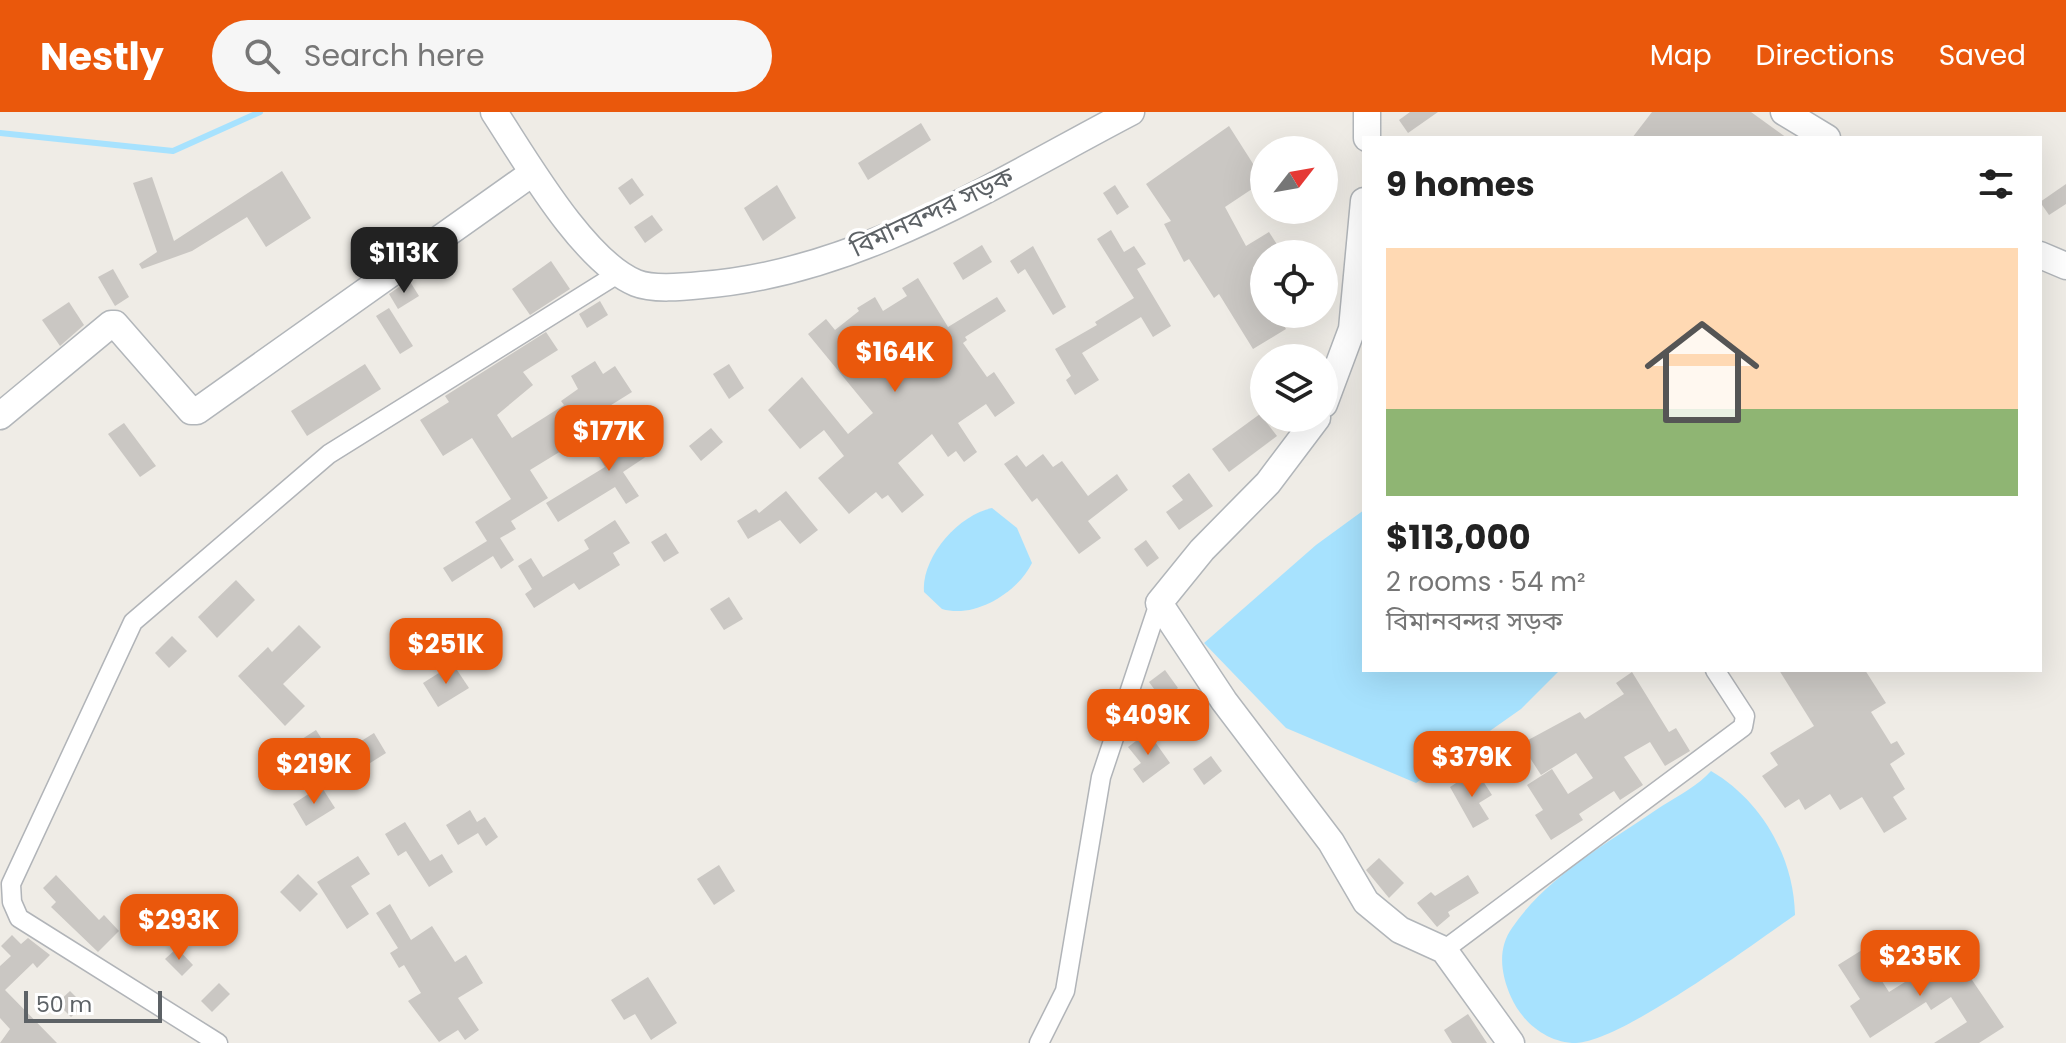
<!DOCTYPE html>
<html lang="en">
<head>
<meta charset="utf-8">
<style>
  :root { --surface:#fff; --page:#f6f6f6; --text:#222; --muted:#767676; --accent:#ea580c }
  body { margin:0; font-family:Poppins,"Noto Sans Bengali",sans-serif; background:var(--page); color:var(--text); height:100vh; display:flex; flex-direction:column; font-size:30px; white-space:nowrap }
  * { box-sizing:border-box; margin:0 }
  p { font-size:26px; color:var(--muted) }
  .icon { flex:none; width:44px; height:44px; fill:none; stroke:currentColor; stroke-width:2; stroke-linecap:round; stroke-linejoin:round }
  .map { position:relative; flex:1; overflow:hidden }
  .drawer { position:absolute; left:1362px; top:24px; width:680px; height:536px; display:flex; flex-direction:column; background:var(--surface); border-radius:0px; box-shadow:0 8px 32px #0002 }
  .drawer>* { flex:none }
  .needle { width:52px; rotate:59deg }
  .controls { position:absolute; left:1250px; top:24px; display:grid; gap:16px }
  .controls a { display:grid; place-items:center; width:88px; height:88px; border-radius:50%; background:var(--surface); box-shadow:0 8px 32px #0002; font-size:40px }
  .scale { position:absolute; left:24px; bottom:20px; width:138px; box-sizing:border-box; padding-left:8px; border:4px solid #5d6266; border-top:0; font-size:22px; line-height:28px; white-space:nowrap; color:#5d6266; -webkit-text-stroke:6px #fff; paint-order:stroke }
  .price { position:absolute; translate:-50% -68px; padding:0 18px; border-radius:16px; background:var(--accent); color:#fff; font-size:26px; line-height:52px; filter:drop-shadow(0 2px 4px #0008) }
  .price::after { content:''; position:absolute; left:50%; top:48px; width:24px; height:18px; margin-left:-12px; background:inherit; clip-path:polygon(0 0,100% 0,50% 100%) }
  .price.active { background:#222; color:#fff }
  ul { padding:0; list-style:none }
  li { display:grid; align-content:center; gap:16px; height:424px; padding:0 24px }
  li span { display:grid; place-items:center; height:248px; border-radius:0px; color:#555 }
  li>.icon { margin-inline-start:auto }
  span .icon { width:144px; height:144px; fill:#fffc; stroke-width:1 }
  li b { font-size:34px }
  h2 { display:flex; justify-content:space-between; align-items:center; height:96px; padding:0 24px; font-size:34px }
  header { display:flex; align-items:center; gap:48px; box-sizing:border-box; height:112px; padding:0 40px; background:var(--accent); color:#fff }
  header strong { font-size:38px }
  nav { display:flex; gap:44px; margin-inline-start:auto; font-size:28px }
  .search { width:560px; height:72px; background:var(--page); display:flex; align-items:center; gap:20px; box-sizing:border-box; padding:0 28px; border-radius:44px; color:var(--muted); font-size:30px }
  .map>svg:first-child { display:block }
  .water { fill:#a7e2fe }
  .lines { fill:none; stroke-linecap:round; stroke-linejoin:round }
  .stream { stroke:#a7e2fe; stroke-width:6 }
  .building { fill:#cac7c3 }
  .street-casing { stroke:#b1b4b8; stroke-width:21 }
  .secondary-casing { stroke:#b2b6ba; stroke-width:29 }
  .street { stroke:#fff; stroke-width:18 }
  .secondary { stroke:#fff; stroke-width:26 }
  .labels { text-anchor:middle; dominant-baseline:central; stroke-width:7; stroke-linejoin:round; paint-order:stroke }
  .street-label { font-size:26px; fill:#5d6266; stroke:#fff }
</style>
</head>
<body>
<header>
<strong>Nestly</strong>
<div class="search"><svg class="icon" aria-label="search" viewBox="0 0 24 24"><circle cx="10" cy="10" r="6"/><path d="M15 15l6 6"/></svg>Search here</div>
<nav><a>Map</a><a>Directions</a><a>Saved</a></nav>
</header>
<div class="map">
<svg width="2066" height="931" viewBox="0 0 2066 931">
  <rect width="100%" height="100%" fill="#efece6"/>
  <!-- water -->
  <g class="water">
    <path d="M992 396 1017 416 1032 451C1018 480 975 507 942 497L924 480C921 446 958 403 992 396Z"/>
    <polygon points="1364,398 1364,558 1560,558 1521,597 1416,671 1286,616 1204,531 1316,433"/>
    <path d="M1711 659C1761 688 1794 745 1795 803 1752 833 1622 929 1576 931 1547 931 1522 910 1511 885 1501 862 1497 837 1512 816 1547 764 1611 729 1662 694 1678 684 1699 673 1711 659Z"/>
  </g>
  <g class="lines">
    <!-- stream -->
    <polyline class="stream" points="0,21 173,39 260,0"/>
  </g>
  <!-- building -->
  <g class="building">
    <polygon points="1410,0 1438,0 1408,21 1399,8"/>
    <polygon points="1652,0 1751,0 1787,26 1632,26"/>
    <polygon points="921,11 931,28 868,68 858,51"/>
    <polygon points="1229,14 1264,69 1225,95 1246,134 1269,120 1283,142 1264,142 1264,202 1277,202 1286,217 1253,237 1219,182 1214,186 1189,147 1184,150 1164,112 1171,109 1146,72"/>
    <polygon points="282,59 311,106 266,135 247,105 192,139 142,157 139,152 157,140 133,71 152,65 174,129"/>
    <polygon points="632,66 644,83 630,93 618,76"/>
    <polygon points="2066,72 2066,92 2049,103 2040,90"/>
    <polygon points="777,73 796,106 763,129 744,96"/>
    <polygon points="1115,73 1129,95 1117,103 1103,81"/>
    <polygon points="652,103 663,118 645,131 634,115"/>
    <polygon points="1111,118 1124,140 1134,134 1146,152 1137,157 1171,214 1153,225 1141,205 1082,241 1099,268 1075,283 1066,268 1071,264 1055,237 1097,213 1095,210 1134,186 1097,127"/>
    <polygon points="982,133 992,150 963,168 953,151"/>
    <polygon points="1033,134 1066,195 1053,203 1025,157 1018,162 1010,149"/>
    <polygon points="551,149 570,177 530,203 512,177"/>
    <polygon points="113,157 129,185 115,194 98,165"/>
    <polygon points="918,166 948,215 997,185 1006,199 965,225 967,228 963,231 987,265 994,260 1015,291 995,305 986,292 958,311 977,340 964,350 956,339 948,345 932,322 898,351 924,383 902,401 888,383 882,387 876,380 849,402 818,366 844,344 824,318 800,337 768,298 802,265 848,322 873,301 808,222 826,207 835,218 859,199 857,196 875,185 883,199 907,184 902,176"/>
    <polygon points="409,168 419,184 398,197 389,182"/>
    <polygon points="600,189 608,203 587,216 579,202"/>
    <polygon points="69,190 84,213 60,234 42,208"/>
    <polygon points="389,196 413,234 400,242 376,204"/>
    <polygon points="546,220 558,238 523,260 533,273 497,303 512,326 564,293 561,289 578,277 571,264 595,249 603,262 615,254 632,280 560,325 566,336 530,358 548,386 511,409 516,417 500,426 514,448 501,457 493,444 452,470 443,456 487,429 475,410 511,387 472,326 443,344 420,308 449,290 445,284"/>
    <polygon points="365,252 381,277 307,324 291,299"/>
    <polygon points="729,252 744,276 729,287 713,262"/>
    <polygon points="1260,302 1277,324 1229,360 1212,337"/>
    <polygon points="646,310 662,334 623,360 639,384 626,392 615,375 558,410 546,391 605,355 597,342"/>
    <polygon points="124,311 156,354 140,365 108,322"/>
    <polygon points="711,316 723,330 701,349 689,334"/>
    <polygon points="1043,342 1053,355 1062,349 1088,384 1117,362 1128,378 1088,409 1101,426 1079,442 1037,386 1032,390 1004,352 1017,343 1026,355"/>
    <polygon points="1189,361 1213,394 1179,418 1166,400 1183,388 1172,374"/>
    <polygon points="786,379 818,418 800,432 780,408 748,427 737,409 756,397 759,401"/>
    <polygon points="615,408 630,431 613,441 620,453 579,478 574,471 534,496 525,482 532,477 518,454 531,446 543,465 589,437 584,428"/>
    <polygon points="666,421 679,441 664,450 651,430"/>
    <polygon points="1146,428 1159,446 1147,455 1134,437"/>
    <polygon points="236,468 255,488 217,526 198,505"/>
    <polygon points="729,485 743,507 724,518 710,497"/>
    <polygon points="299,513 321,535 283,572 305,594 285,614 238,564 268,535 272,540"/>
    <polygon points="172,524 187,539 169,556 155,541"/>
    <polygon points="453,552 469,576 438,595 423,571"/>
    <polygon points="1165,558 1178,576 1162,588 1149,570"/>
    <polygon points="1779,558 1865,558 1886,591 1871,600 1891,632 1897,629 1905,642 1890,652 1905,677 1893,685 1907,707 1884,721 1862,685 1840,698 1830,682 1805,698 1799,687 1785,696 1762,664 1778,653 1770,641 1814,614"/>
    <polygon points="1632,560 1669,620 1676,616 1690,639 1665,654 1650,630 1624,645 1643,673 1620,688 1614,679 1579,702 1583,708 1551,728 1535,703 1543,698 1527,673 1552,657 1568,682 1593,666 1576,641 1541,663 1521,632 1580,600 1585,607 1624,582 1616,571"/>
    <polygon points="316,618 334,646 374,621 386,641 332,675 302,627"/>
    <polygon points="1148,620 1170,651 1143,671 1133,657 1141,651 1128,635"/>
    <polygon points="1211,644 1222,659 1204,673 1193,657"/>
    <polygon points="1470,662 1476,670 1481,666 1492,683 1479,691 1489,707 1473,716 1450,675"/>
    <polygon points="321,674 335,696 306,714 293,692"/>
    <polygon points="470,698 477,710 485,705 498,725 486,734 478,721 458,733 446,713"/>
    <polygon points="405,710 430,749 442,742 453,760 429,775 406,739 398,744 385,722"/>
    <polygon points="358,744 370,762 351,774 369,802 347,817 317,770"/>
    <polygon points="1379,746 1404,771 1389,786 1366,758"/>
    <polygon points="719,753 735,779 714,793 697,767"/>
    <polygon points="298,762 318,782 300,800 280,780"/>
    <polygon points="56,763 99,808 104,803 119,819 98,840 51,795 56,790 43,776"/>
    <polygon points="1468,763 1479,781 1448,800 1450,804 1437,815 1417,791 1431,780 1435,784"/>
    <polygon points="390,792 411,828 432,814 455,850 466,843 483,871 458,886 479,918 465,928 458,918 439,930 408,889 421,881 404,853 399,856 390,841 398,836 376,801"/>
    <polygon points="12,823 21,832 28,826 50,843 37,856 33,851 5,878 57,931 0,931 10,917 0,906 0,854 11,844 1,834"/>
    <polygon points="177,836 193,853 182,864 165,847"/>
    <polygon points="1862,838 1889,880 1953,840 2004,915 1979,931 1934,931 1967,910 1951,885 1931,898 1926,890 1870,926 1850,894 1860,887 1838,853"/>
    <polygon points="648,865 677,911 651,928 635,902 624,908 611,888"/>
    <polygon points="219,871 230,882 212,900 201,889"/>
    <polygon points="70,879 84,893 71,905 57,891"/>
    <polygon points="1468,902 1487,931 1452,931 1444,918"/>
  </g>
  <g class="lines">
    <defs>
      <g id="street">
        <polyline points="1444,838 1743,615 1745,604 1715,558"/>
        <polyline points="218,931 19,806 12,790 11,772 133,510 329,342 619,161"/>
        <polyline points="1039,931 1065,879 1101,665 1159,491"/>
      </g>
      <g id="secondary">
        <path d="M494 0C525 47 583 149 636 171 653 178 683 175 702 173 858 161 995 71 1131 0"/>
        <polyline points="1367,0 1367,26"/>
        <polyline points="1784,0 1827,26"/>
        <polyline points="2040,143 2066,154"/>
        <polyline points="1324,292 1352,217 1364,89"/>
        <polyline points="0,304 111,212 115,212 191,299 197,299 531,62"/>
        <polyline points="1317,306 1268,371 1202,438 1159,491 1224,589 1331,730 1366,790 1400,818 1444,838 1511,931"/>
      </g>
    </defs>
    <!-- street casing -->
    <use href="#street" class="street-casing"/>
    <!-- secondary casing -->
    <use href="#secondary" class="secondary-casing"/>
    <!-- street -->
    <use href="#street" class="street"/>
    <!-- secondary -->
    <use href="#secondary" class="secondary"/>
  </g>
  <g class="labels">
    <!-- street labels -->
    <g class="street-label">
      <text transform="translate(932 100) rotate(-25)">বিমানবন্দর সড়ক</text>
    </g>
  </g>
</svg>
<div class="controls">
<a><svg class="needle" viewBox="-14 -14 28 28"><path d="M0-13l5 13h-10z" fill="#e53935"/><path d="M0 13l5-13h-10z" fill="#767676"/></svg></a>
<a><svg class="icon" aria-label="locate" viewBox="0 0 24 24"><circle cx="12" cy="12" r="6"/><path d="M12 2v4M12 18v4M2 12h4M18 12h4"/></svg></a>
<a><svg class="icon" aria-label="layers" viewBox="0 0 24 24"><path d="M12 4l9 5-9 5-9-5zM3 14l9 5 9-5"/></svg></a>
</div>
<div class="scale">50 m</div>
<b class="price active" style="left:404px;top:183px">$113K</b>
<b class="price" style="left:895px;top:282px">$164K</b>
<b class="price" style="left:609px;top:361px">$177K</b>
<b class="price" style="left:446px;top:574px">$251K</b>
<b class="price" style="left:1148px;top:645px">$409K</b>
<b class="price" style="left:1472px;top:687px">$379K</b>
<b class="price" style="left:314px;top:694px">$219K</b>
<b class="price" style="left:179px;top:850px">$293K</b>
<b class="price" style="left:1920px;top:886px">$235K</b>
<section class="drawer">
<h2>9 homes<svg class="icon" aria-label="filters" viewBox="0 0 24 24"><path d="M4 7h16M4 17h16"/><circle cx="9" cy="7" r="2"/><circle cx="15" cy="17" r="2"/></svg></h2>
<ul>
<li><span style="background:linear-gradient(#ffd9b3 65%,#8fb573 0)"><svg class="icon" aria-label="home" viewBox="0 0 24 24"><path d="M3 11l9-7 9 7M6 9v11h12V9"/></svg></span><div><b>$113,000</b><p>2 rooms · 54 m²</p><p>বিমানবন্দর সড়ক</p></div></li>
</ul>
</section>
</div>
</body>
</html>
